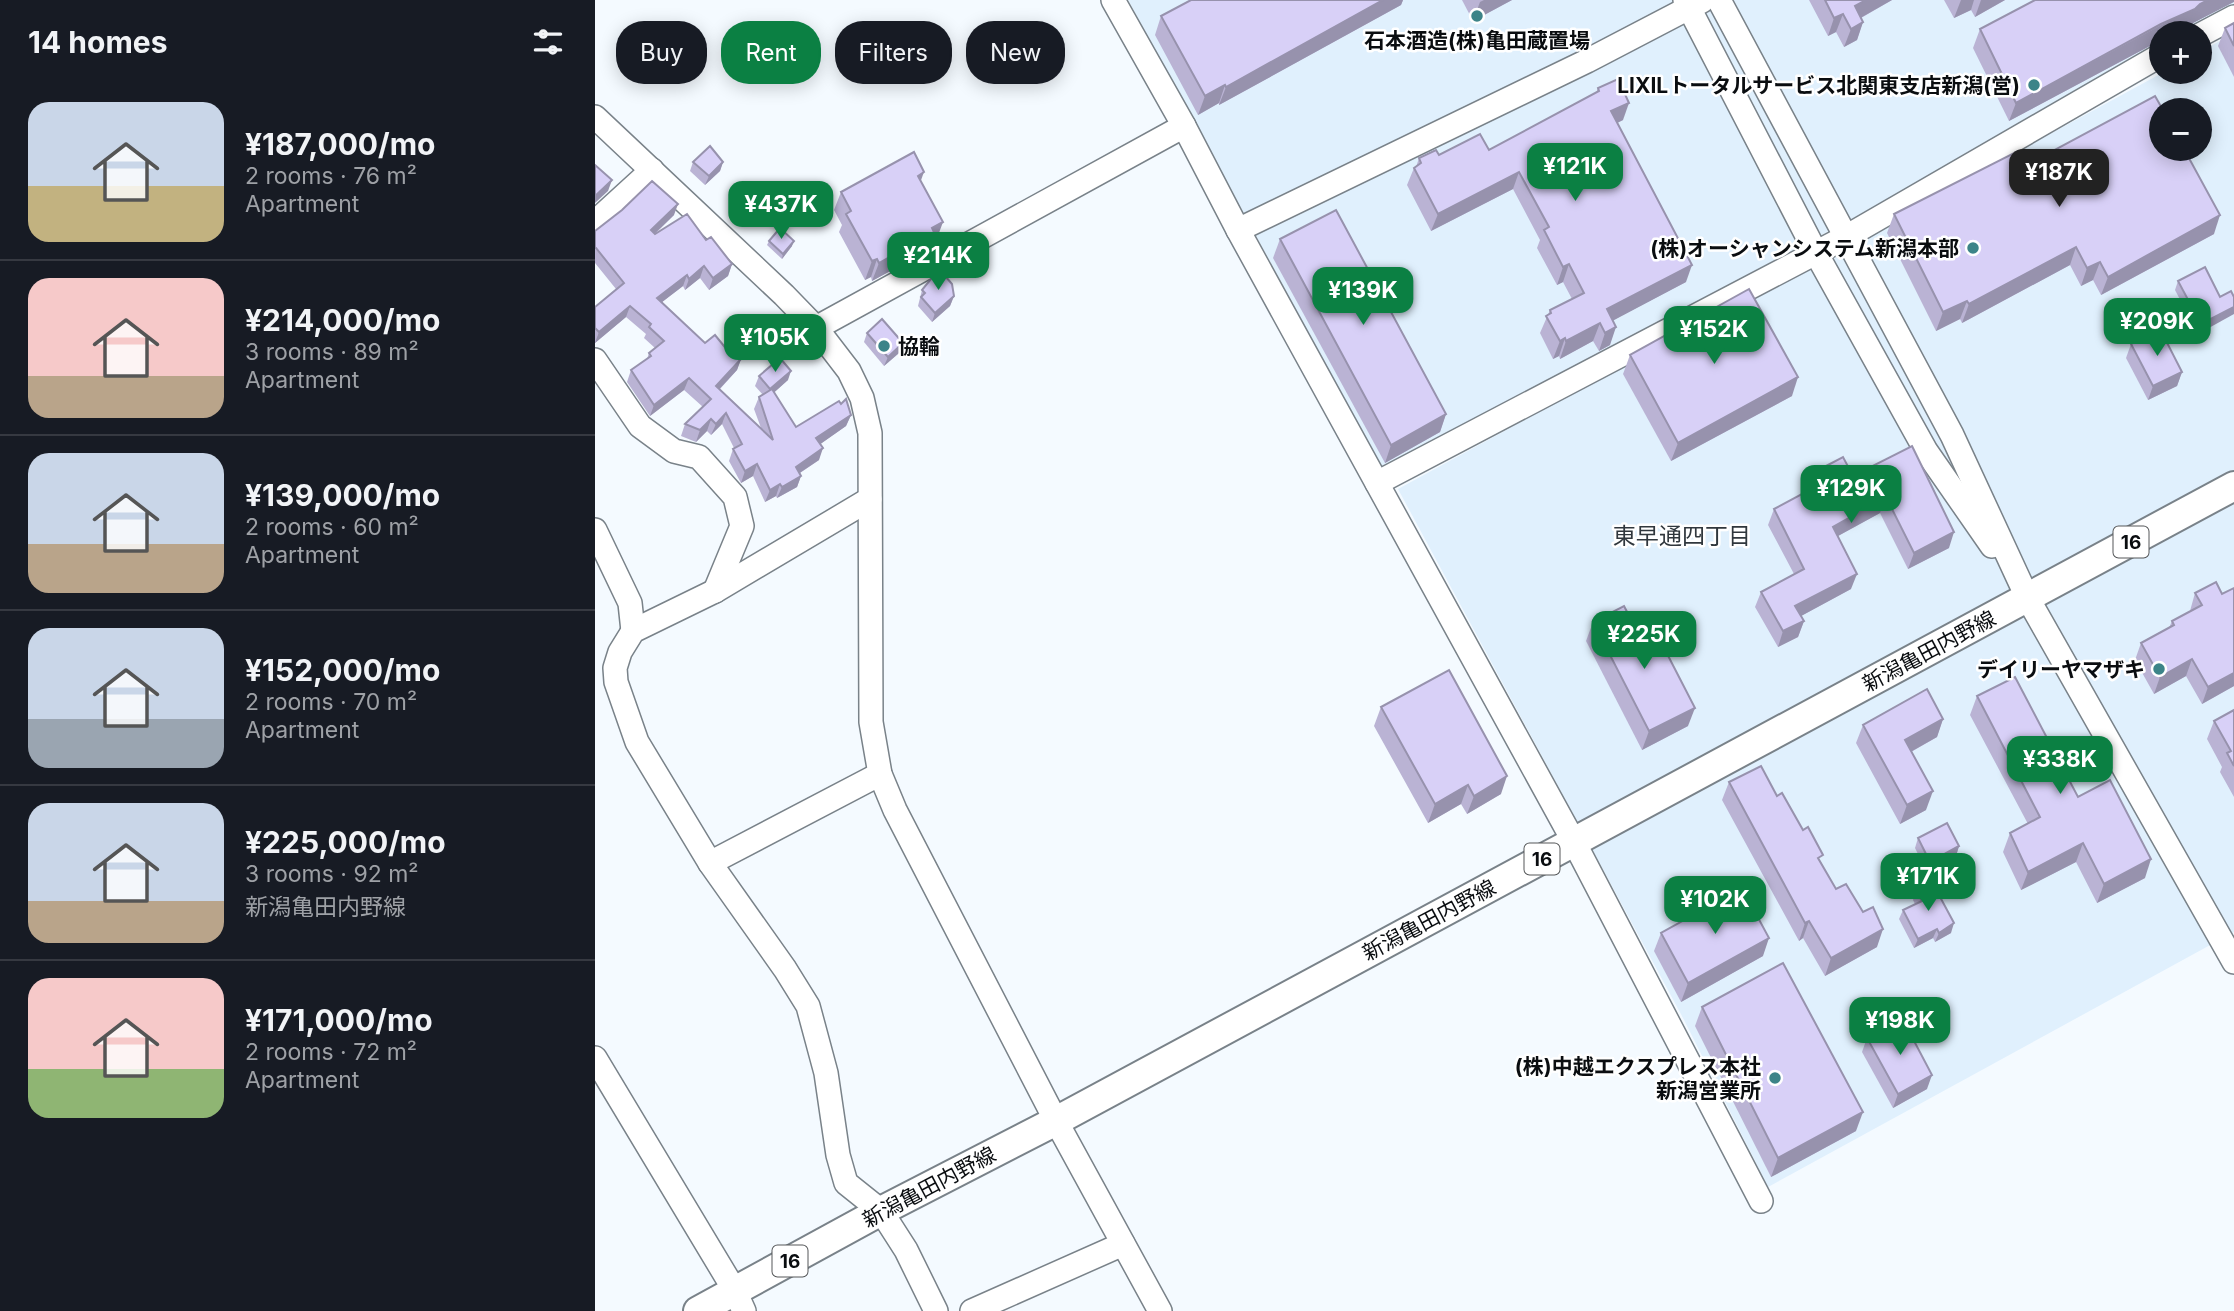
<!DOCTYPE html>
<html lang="en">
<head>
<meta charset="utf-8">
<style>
  :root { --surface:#171b24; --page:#242831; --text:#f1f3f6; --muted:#9ea1a6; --line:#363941; --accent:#0b8043 }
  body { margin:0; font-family:Inter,"Noto Sans JP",sans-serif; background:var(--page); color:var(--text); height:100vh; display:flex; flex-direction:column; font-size:26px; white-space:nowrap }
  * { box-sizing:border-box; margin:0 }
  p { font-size:23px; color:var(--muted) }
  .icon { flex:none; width:38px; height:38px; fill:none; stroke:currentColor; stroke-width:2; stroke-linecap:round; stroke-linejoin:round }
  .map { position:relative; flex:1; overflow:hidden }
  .details { display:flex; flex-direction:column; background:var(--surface); width:595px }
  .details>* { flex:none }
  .hud { position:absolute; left:21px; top:21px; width:665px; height:63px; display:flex; gap:14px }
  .fabs { position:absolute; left:1554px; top:21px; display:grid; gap:14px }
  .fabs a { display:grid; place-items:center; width:63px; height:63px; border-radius:50%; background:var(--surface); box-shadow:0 4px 18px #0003; font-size:35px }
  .price { position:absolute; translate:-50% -60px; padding:0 16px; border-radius:14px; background:var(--accent); color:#fff; font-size:23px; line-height:46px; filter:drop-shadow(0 2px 4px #0008) }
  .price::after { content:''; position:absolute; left:50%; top:42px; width:21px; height:16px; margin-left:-10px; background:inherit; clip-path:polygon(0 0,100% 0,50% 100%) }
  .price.current { background:#222; color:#fff }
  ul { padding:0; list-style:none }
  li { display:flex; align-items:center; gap:21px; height:175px; padding:0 28px }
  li+li { border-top:2px solid var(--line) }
  li span { display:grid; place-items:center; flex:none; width:196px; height:140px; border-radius:21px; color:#555 }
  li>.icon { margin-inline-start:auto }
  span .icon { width:84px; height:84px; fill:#fffc; stroke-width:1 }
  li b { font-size:30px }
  h2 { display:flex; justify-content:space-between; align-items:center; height:84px; padding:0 28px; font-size:30px }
  .chip { padding:0 24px; border-radius:28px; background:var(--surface); box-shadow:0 4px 18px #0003; font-size:24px; line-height:63px }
  .chip.current { background:var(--accent); color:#fff }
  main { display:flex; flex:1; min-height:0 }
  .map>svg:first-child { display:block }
  .built { fill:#e0f0fd; fill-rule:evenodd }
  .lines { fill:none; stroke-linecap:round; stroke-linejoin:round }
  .minor-casing { stroke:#798289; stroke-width:26 }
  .major-casing { stroke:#798289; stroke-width:32 }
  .minor { stroke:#fff; stroke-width:23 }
  .major { stroke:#fff; stroke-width:28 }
  .wall { fill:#bab3d4 }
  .shaded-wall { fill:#9792ad }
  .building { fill:#d8d0f7; stroke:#9792ad; stroke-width:2 }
  .poi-dot { fill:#3c8488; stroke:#fff; stroke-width:2.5 }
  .labels { text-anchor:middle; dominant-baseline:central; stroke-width:5; stroke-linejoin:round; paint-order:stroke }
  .shield { fill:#fff; stroke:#545658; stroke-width:2 }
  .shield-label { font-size:19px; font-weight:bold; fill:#0a0d10 }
  .poi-label { font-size:21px; font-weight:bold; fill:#0a0d10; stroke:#fff; text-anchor:end }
  .street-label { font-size:21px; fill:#0a0d10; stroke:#fff }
  .neighbourhood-label { font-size:23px; fill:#30373d; stroke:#fff }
</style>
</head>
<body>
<main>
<section class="details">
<h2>14 homes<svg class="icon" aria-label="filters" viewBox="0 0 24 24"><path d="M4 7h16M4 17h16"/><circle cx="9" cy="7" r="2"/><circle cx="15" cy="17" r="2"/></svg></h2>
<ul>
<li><span style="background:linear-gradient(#c9d6e8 60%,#c2b280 0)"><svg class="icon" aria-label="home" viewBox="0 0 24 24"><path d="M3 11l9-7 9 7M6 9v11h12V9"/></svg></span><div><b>¥187,000/mo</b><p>2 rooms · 76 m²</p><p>Apartment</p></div></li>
<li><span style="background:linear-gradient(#f6c9c9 70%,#b9a48a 0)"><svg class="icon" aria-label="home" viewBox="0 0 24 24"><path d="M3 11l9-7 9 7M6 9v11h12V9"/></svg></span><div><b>¥214,000/mo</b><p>3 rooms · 89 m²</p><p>Apartment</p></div></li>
<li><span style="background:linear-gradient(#c9d6e8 65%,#b9a48a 0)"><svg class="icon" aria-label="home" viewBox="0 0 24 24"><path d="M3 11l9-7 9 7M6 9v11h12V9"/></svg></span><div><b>¥139,000/mo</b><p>2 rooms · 60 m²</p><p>Apartment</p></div></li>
<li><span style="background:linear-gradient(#c9d6e8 65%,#9aa5b1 0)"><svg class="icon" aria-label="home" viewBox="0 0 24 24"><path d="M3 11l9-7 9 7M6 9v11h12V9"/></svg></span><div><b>¥152,000/mo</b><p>2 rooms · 70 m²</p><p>Apartment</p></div></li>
<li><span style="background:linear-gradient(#c9d6e8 70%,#b9a48a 0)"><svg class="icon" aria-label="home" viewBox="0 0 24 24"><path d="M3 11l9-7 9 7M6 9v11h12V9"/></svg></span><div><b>¥225,000/mo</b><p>3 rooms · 92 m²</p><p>新潟亀田内野線</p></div></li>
<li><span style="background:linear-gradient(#f6c9c9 65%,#8fb573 0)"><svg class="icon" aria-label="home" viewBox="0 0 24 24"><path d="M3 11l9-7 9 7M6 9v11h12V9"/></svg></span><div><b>¥171,000/mo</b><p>2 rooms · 72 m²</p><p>Apartment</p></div></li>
</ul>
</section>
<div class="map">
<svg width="1639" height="1311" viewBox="0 0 1639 1311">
  <rect width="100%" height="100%" fill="#f4faff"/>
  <!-- built -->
  <g class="built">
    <polygon points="533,0 1639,0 1639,14 1603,33 1566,33 1566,53 788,470"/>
    <path d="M1639 33V932L1173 1187 1088 1018 803 489 1569 72H1605V52ZM1566 110H1605V149H1566Z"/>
  </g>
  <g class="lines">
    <defs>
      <g id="minor">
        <polyline points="518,0 589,126 643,230 979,842 1166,1201"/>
        <polyline points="1090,0 1221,253 1331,451 1397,546"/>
        <polyline points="1124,0 1357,435 1432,597 1639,962"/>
        <polyline points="1605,35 1639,17"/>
        <polyline points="0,117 189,295 221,328 254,371 267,398 275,433 276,722 285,774 300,810 461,1121 565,1311"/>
        <polyline points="0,222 57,170"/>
        <polyline points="643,230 992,61 1107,1"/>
        <polyline points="221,328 589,126"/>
        <polyline points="0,360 45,426 79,451 104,457 140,497 147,526 120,591"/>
        <polyline points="782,483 1251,237 1566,55"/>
        <polyline points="275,499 120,591 38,631 25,652 20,668 21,682 42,742 115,863 190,969 213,1006 231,1073 243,1155 251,1183 286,1211 311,1250 341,1311"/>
        <polyline points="0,530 35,603 38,631"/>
        <polyline points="115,863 285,774"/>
        <polyline points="0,1058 140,1291 149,1311"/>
        <polyline points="377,1311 528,1244"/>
      </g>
      <polyline id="major" points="103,1311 286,1211 461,1121 1639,486"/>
    </defs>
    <!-- minor casing -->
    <use href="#minor" class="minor-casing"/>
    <!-- major casing -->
    <use href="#major" class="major-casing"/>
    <!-- minor -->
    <use href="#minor" class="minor"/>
    <!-- major -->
    <use href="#major" class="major"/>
  </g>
  <!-- wall -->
  <g class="wall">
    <polygon points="596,0 808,0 806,5 624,105 624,103 603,115 560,35 566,16"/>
    <polygon points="867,0 917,0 878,21"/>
    <polygon points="1214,0 1297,0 1266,18 1268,22 1262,40 1249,47 1241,32 1233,36"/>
    <polygon points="1349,0 1410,0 1380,17 1376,10 1359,18"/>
    <polygon points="1632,5 1598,23 1593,28 1566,33 1566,40 1414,121 1378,48 1385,29"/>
    <polygon points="1639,23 1639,77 1623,46 1630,28"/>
    <polygon points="1003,88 1028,120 1022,123 1091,282 1018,320 1015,345 1004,351 998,341 965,359 964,356 958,359 945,333 955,310 977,299 968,282 962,285 942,248 945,240 918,189 836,231 812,185 819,168 821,167 824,158 894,150 1001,93"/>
    <polygon points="98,162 128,162 125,171 110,185 95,171"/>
    <polygon points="1430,166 1619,234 1506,295 1498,280 1486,286 1475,265 1367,323 1365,319 1341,331 1292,233 1299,214"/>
    <polygon points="326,181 341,241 335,244 332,251 277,281 276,277 270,280 244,232 247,225 239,210 246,192"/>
    <polygon points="27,210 79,215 60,234 111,240 137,264 133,276 114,290 105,278 90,290 88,286 67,302 110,343 133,351 146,359 142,370 125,389 166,428 159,409 164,397 168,395 160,386 164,376 193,380 179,392 201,427 256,415 251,426 225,444 224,460 205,473 206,476 202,487 182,498 181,496 170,502 158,476 146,483 134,461 138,449 139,448 127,424 116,435 112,431 101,442 86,436 90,424 108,407 89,390 55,416 32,382 36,370 52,359 54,353 60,348 49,338 51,334 31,317 0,343 0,307 21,289 0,263 0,231"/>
    <polygon points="685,239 851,414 845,432 790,463 678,258"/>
    <polygon points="174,241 197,246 187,259 172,245"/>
    <polygon points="1583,281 1625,297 1603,334 1580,290"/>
    <polygon points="327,290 359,296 355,306 337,322 323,306"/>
    <polygon points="272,333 304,353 289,366 269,342"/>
    <polygon points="1536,344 1587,372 1582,386 1553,400 1531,358"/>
    <polygon points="1035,355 1197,396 1076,461 1028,374"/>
    <polygon points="1317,446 1354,548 1313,569 1285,513 1243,536 1256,589 1206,616 1209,621 1203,637 1183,647 1160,607 1166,592 1199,574 1173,525 1179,509 1226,484 1225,482 1231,466 1258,476"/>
    <polygon points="1621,582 1639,686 1607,704 1591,676 1559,694 1540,660 1546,643 1574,628 1577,621 1595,611 1600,593"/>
    <polygon points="998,622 1053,652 1093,726 1047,750 991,641"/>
    <polygon points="1382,696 1483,797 1550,878 1502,903 1481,862 1426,890 1408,852 1415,833 1433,824 1375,715"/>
    <polygon points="786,707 906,794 872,814 866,804 833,823 779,726"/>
    <polygon points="1639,710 1639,797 1625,772 1627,767 1612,739 1619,721"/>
    <polygon points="1348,719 1342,737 1316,752 1331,810 1305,824 1261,743 1268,725"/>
    <polygon points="1134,782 1182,796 1208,830 1241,889 1282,947 1230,976 1208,938 1204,941 1127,800"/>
    <polygon points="1323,838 1364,846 1361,856 1332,872 1320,848"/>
    <polygon points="1321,891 1356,933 1340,942 1338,938 1319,948 1304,919 1308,910 1320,904 1318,900"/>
    <polygon points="1066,933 1168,956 1086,1002 1059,951"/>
    <polygon points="1107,1007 1261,1131 1176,1177 1100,1026"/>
    <polygon points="1272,1038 1332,1089 1298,1108 1267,1052"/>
  </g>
  <!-- shaded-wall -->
  <g class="shaded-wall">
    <polygon points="788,0 808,0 806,5 624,105 631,87"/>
    <polygon points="889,0 917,0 878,21 885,2"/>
    <polygon points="1271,0 1297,0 1253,25 1260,6"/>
    <polygon points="1366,0 1379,0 1376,10 1359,18"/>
    <polygon points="1386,0 1410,0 1380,17"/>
    <polygon points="1613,0 1639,0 1639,2 1598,23 1593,28 1581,33 1566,33 1566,40 1414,121 1421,103"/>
    <polygon points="1248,14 1241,32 1233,36 1239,18"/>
    <polygon points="1268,22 1262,40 1249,47 1256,29"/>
    <polygon points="630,85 624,103 603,115 610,96"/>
    <polygon points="1034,103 1028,120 1010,129 1016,111"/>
    <polygon points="128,162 125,171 110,185 114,176"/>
    <polygon points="329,172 322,191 323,176"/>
    <polygon points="924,172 918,189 836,231 843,214"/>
    <polygon points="17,180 13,191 0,203 0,196"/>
    <polygon points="83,204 79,215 52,241 56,230"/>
    <polygon points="1625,215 1619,234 1506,295 1513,277"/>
    <polygon points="348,222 341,241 335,244 332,251 277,281 284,263 337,228"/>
    <polygon points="199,241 197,246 187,259 188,254"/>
    <polygon points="1481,247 1475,265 1367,323 1374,304"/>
    <polygon points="282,259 276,277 270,280 277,261"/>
    <polygon points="1505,262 1498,280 1486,286 1492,268"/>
    <polygon points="137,264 133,276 114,290 118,278"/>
    <polygon points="974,264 968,282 962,285 968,267"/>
    <polygon points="1097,265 1091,282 1006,327 1012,309"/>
    <polygon points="109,266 105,278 90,290 94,279"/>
    <polygon points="92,275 88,286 58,309 62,298"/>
    <polygon points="359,296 355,306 337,322 340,313"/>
    <polygon points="1372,301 1365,319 1341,331 1348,312"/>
    <polygon points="35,306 31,317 0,343 4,332"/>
    <polygon points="1639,307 1639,314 1603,334 1606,324"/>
    <polygon points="1005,323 998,341 965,359 971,341"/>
    <polygon points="1021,327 1015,345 1004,351 1010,333"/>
    <polygon points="970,338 964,356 958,359 965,341"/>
    <polygon points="308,343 304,353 289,366 293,357"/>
    <polygon points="146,359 142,370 117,397 121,386"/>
    <polygon points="196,371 193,380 172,399 175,389"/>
    <polygon points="1587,372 1582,386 1553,400 1558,386"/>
    <polygon points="1203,377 1197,396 1076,461 1083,443"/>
    <polygon points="94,378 89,390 55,416 59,405"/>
    <polygon points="131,413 127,424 116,435 121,424"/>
    <polygon points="851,414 845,432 790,463 796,445"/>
    <polygon points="256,415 251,426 217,450 221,438"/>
    <polygon points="116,419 112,431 101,442 105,430"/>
    <polygon points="228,448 224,460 197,478 201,467"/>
    <polygon points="162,464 158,476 146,483 150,471"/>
    <polygon points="206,476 202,487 182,498 187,487"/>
    <polygon points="185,484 181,496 170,502 175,490"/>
    <polygon points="1291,497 1285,513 1232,542 1238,527"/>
    <polygon points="1359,532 1354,548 1313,569 1319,553"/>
    <polygon points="1262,574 1256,589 1195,622 1200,606"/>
    <polygon points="1209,621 1203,637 1183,647 1188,631"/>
    <polygon points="1597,659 1591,676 1559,694 1565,677"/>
    <polygon points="1639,673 1639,686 1607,704 1613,687"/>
    <polygon points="1100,708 1093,726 1047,750 1054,731"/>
    <polygon points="1348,719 1342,737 1303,759 1310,740"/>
    <polygon points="912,776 906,794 872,814 879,796"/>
    <polygon points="873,785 866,804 833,823 840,804"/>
    <polygon points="1338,791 1331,810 1305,824 1312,805"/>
    <polygon points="1488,843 1481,862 1426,890 1433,872"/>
    <polygon points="1364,846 1361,856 1332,872 1335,862"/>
    <polygon points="1556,859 1550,878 1502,903 1509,884"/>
    <polygon points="1214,921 1208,938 1204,941 1210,923"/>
    <polygon points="1359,923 1356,933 1340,942 1344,933"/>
    <polygon points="1288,929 1282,947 1230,976 1236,958"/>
    <polygon points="1342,929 1338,938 1319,948 1323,939"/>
    <polygon points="1174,938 1168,956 1086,1002 1093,983"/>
    <polygon points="1337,1075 1332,1089 1298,1108 1303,1094"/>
    <polygon points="1268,1112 1261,1131 1176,1177 1183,1158"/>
  </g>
  <!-- building -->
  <g class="building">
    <polygon points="596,0 788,0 631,87 630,85 610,96 566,16"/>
    <polygon points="1230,0 1271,0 1260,6 1268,22 1256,29 1248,14 1239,18"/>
    <polygon points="1440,0 1613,0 1605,4 1600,9 1566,24 1421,103 1385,29"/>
    <polygon points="1639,23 1639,46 1630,28"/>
    <polygon points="1023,79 1034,103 1016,111 1097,265 1012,309 1021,327 1010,333 1005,323 971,341 970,338 965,341 951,316 956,313 955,310 989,293 974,264 968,267 949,230 954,227 924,172 843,214 819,168 826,163 824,158 841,150 844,155 885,134 894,150 1004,91 1003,88"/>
    <polygon points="1560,96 1568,110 1566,110 1566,149 1589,149 1625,215 1513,277 1505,262 1492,268 1481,247 1374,304 1372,301 1348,312 1299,214 1423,151 1430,166"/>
    <polygon points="115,146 128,162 114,176 98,162"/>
    <polygon points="319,152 329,172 323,176 348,222 337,228 339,232 284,263 282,259 277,261 251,214 256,211 246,192"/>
    <polygon points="0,165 17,180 0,196"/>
    <polygon points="57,181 83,204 56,230 60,234 92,214 111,240 116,237 137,264 118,278 109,266 94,279 92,275 62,298 110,343 120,335 133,351 135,348 146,359 121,386 178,440 164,397 177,389 201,427 244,401 246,404 251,399 256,415 221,438 228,448 201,467 206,476 187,487 185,484 175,490 162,464 150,471 138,449 147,444 131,413 121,424 116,419 105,430 90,424 116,399 94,378 59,405 36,370 56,356 54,353 69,341 54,327 56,324 35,306 4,332 0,328 0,307 29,283 1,248 0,248 0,231 27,210"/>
    <polygon points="741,210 851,414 796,445 685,239"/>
    <polygon points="185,228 199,241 188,254 174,241"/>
    <polygon points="1610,267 1625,297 1636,291 1639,297 1639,307 1606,324 1583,281"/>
    <polygon points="344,269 357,284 359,296 340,313 326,297 330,293 327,290"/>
    <polygon points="1154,289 1203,377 1083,443 1035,355"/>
    <polygon points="287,319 308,343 293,357 272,333"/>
    <polygon points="1565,329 1587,372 1558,386 1536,344"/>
    <polygon points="185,358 196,371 175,389 164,376"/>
    <polygon points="1317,446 1359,532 1319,553 1291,497 1238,527 1262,574 1200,606 1209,621 1188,631 1166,592 1209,569 1179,509 1237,478 1231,466 1248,457 1258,476"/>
    <polygon points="1621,582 1627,594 1639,588 1639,673 1613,687 1597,659 1565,677 1546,643 1579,625 1577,621 1607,605 1600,593"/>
    <polygon points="1029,606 1053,652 1067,644 1100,708 1054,731 998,622"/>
    <polygon points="854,670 912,776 879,796 873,785 840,804 786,707"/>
    <polygon points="1420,677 1483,797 1515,780 1556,859 1509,884 1488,843 1433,872 1415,833 1445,817 1382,696"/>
    <polygon points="1332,689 1348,719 1310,740 1338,791 1312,805 1268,725"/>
    <polygon points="1639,710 1639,766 1632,753 1636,751 1619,721"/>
    <polygon points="1166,766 1182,796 1187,793 1208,830 1213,827 1228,855 1223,858 1241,889 1251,884 1268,912 1278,907 1288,929 1236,958 1214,921 1210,923 1134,782"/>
    <polygon points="1352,823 1364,846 1335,862 1323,838"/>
    <polygon points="1337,882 1359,923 1344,933 1342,929 1323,939 1308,910 1327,901 1321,891"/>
    <polygon points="1147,888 1174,938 1093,983 1066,933"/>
    <polygon points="1188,963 1268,1112 1183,1158 1107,1007"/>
    <polygon points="1308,1020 1337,1075 1303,1094 1272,1038"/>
  </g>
  <!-- markers -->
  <g class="poi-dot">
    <circle cx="882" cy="16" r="7"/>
    <circle cx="1439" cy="85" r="7"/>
    <circle cx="1378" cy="248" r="7"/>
    <circle cx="289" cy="346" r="7"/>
    <circle cx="1564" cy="669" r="7"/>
    <circle cx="1180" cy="1078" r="7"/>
  </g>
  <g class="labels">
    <!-- shield labels -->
    <g class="shield">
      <rect x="1518.5" y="526.5" width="35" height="31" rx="5"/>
      <rect x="929.5" y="843.5" width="35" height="31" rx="5"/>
      <rect x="177.5" y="1245.5" width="35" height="31" rx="5"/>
    </g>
    <g class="shield-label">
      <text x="1536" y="542">16</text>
      <text x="947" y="859">16</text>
      <text x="195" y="1261">16</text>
    </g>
    <!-- poi labels -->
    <g class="poi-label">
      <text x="882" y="40" text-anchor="middle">石本酒造(株)亀田蔵置場</text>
      <text x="1425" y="85">LIXILトータルサービス北関東支店新潟(営)</text>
      <text x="1364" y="248">(株)オーシャンシステム新潟本部</text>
      <text x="303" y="346" text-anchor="start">協輪</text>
      <text x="1550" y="669">デイリーヤマザキ</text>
      <text x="1166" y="1066">(株)中越エクスプレス本社<tspan x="1166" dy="24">新潟営業所</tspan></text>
    </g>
    <!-- street labels -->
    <g class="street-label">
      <text transform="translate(1334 651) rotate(-28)">新潟亀田内野線</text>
      <text transform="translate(834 920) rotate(-28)">新潟亀田内野線</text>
      <text transform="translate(334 1187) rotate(-28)">新潟亀田内野線</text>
    </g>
    <!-- neighbourhood labels -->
    <g class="neighbourhood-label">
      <text x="1087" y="536">東早通四丁目</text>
    </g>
  </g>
</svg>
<div class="fabs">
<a>+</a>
<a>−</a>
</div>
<b class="price" style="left:980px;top:203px">¥121K</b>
<b class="price current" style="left:1464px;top:209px">¥187K</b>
<b class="price" style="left:186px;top:241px">¥437K</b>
<b class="price" style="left:343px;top:292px">¥214K</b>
<b class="price" style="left:768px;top:327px">¥139K</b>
<b class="price" style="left:1562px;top:358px">¥209K</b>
<b class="price" style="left:1119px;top:366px">¥152K</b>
<b class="price" style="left:180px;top:374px">¥105K</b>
<b class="price" style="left:1256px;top:525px">¥129K</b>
<b class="price" style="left:1049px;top:671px">¥225K</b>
<b class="price" style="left:1465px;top:796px">¥338K</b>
<b class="price" style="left:1333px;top:913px">¥171K</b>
<b class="price" style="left:1120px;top:936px">¥102K</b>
<b class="price" style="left:1305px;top:1057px">¥198K</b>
<div class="hud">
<a class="chip">Buy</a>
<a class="chip current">Rent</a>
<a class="chip">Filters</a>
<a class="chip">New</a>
</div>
</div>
</main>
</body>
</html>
